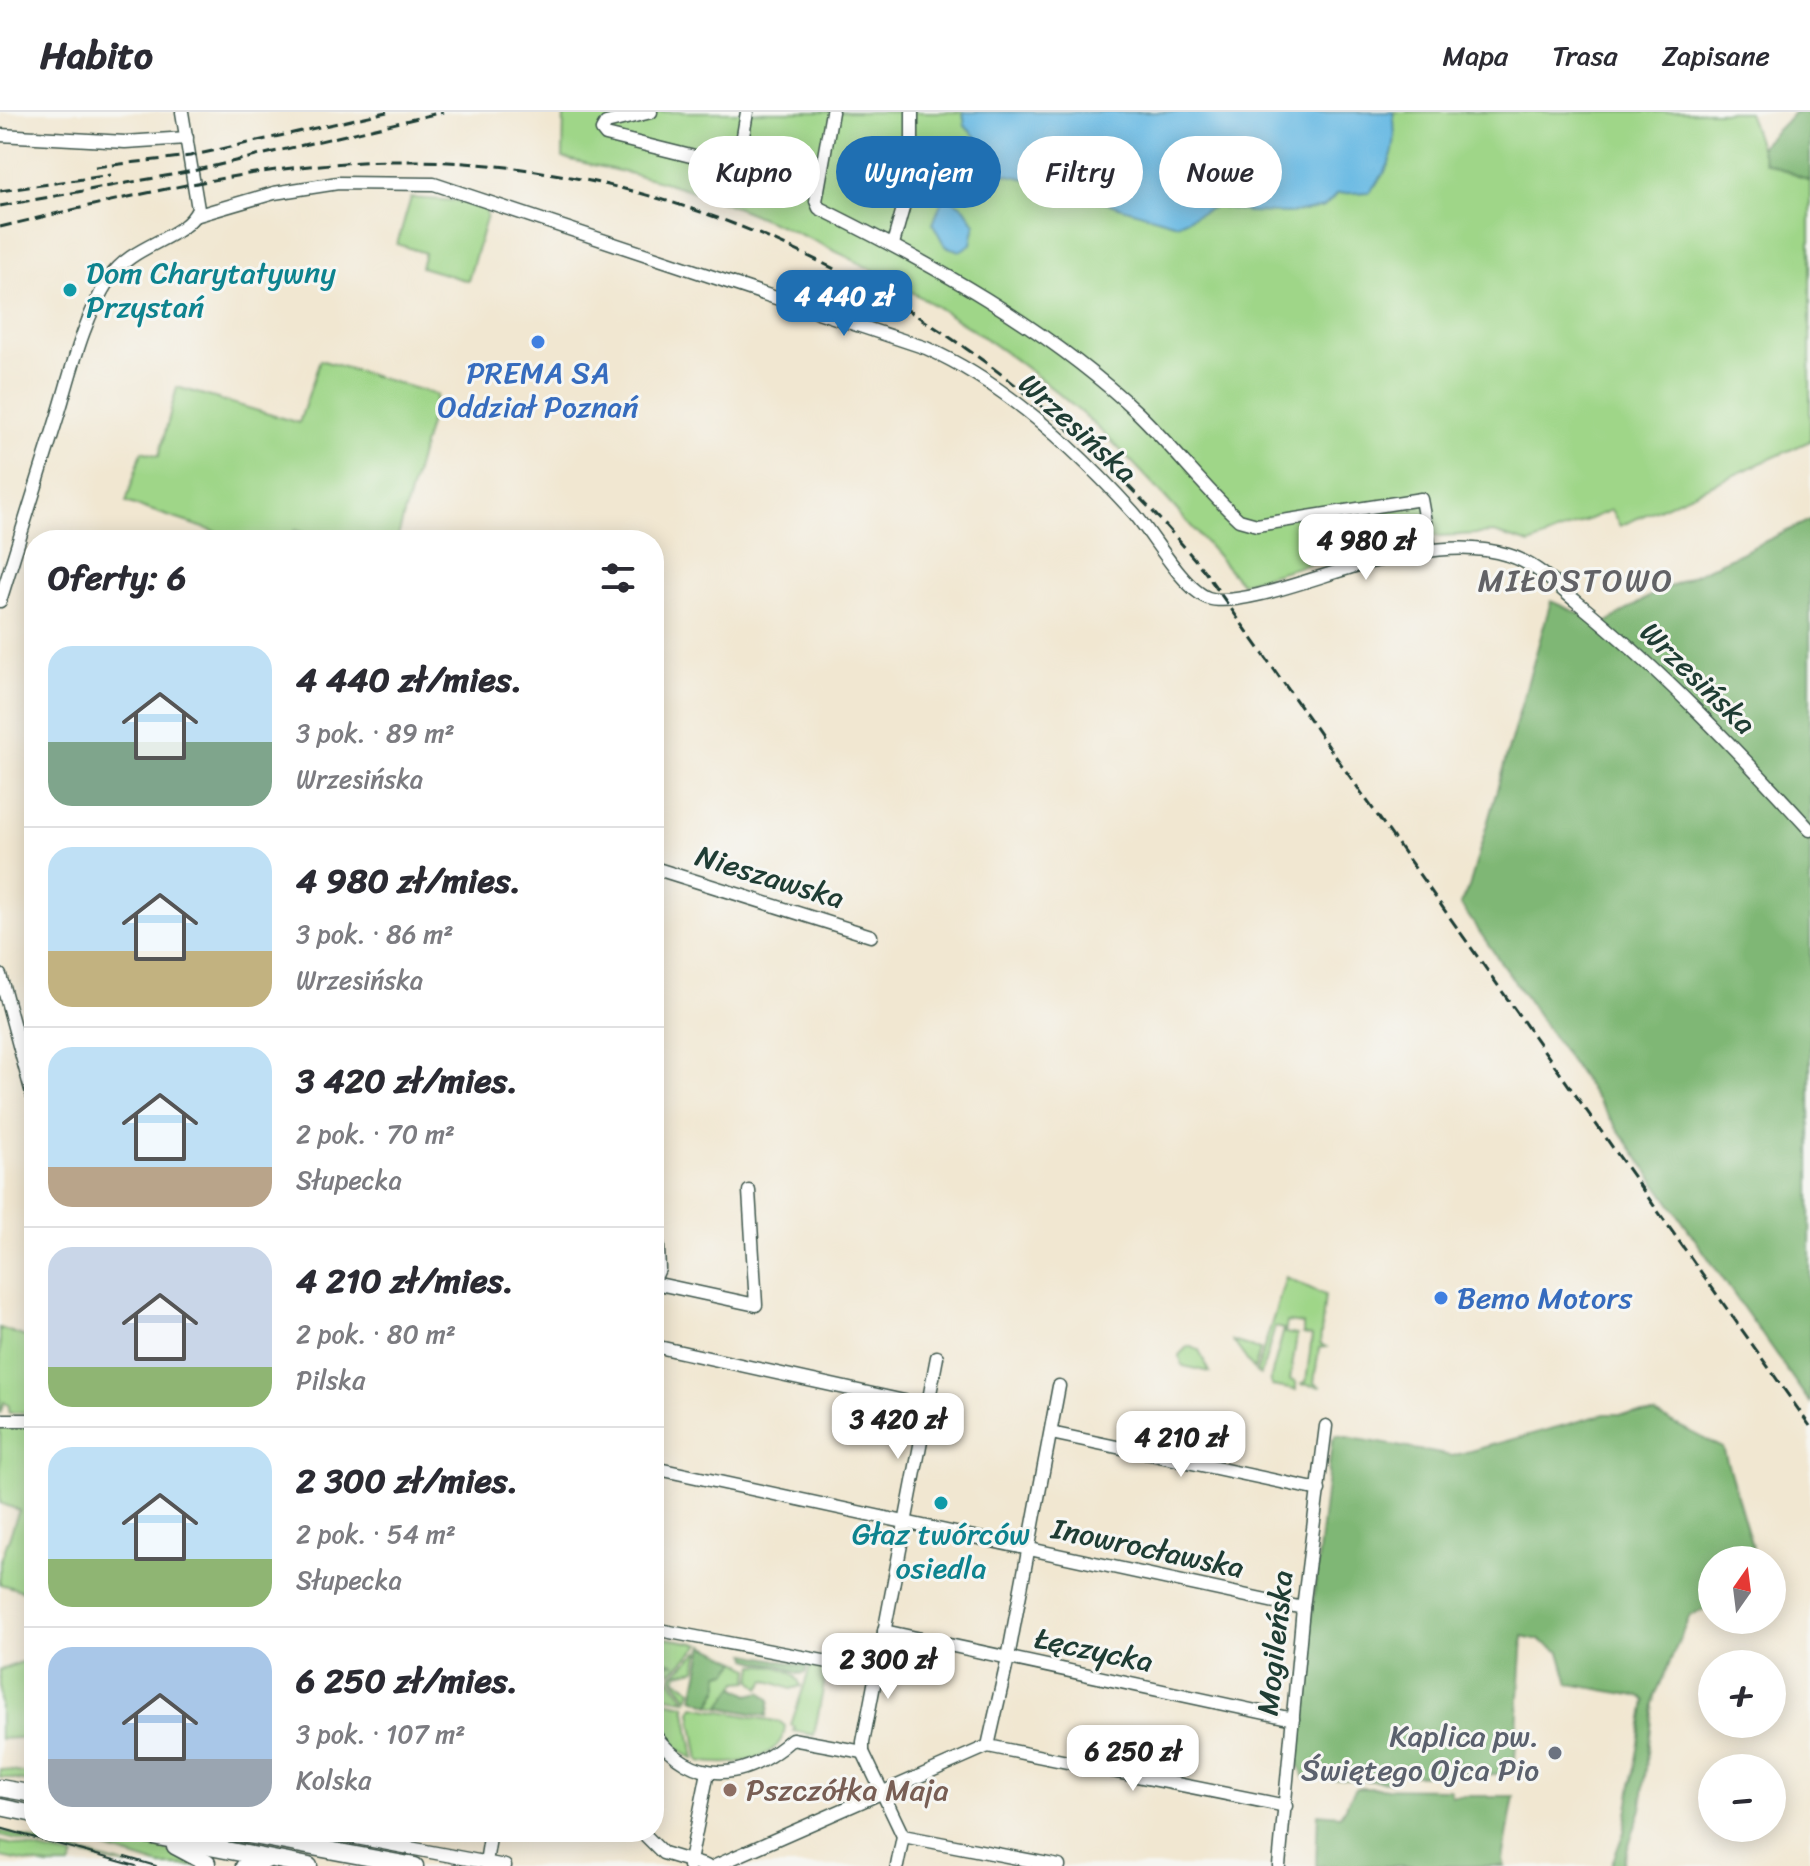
<!DOCTYPE html>
<html lang="pl">
<head>
<meta charset="utf-8">
<style>
  :root { --surface:#fff; --page:#f2f2f3; --text:#2b2b33; --muted:#7c7c81; --line:#e1e1e2; --accent:#1f6fb2 }
  body { margin:0; font-family:Sriracha,sans-serif; background:var(--page); color:var(--text); height:100vh; display:flex; flex-direction:column; font-size:30px; white-space:nowrap }
  * { box-sizing:border-box; margin:0 }
  p { font-size:26px; color:var(--muted) }
  .icon { flex:none; width:44px; height:44px; fill:none; stroke:currentColor; stroke-width:2; stroke-linecap:round; stroke-linejoin:round }
  .map { position:relative; flex:1; overflow:hidden }
  .side { position:absolute; left:24px; top:418px; width:640px; height:1312px; display:flex; flex-direction:column; background:var(--surface); border-radius:32px; box-shadow:0 4px 20px #0003 }
  .side>* { flex:none }
  .hud { position:absolute; left:688px; top:24px; width:760px; height:72px; display:flex; gap:16px }
  .needle { width:52px; rotate:14deg }
  .controls { position:absolute; left:1698px; top:1434px; display:grid; gap:16px }
  .controls a { display:grid; place-items:center; width:88px; height:88px; border-radius:50%; background:var(--surface); box-shadow:0 4px 20px #0003; font-size:40px }
  .price { position:absolute; translate:-50% -68px; padding:0 18px; border-radius:16px; background:#fff; color:#222; font-size:26px; line-height:52px; filter:drop-shadow(0 2px 4px #0008) }
  .price::after { content:''; position:absolute; left:50%; top:48px; width:24px; height:18px; margin-left:-12px; background:inherit; clip-path:polygon(0 0,100% 0,50% 100%) }
  .price.current { background:var(--accent); color:#fff }
  ul { padding:0; list-style:none }
  li { display:flex; align-items:center; gap:24px; height:200px; padding:0 24px }
  li+li { border-top:2px solid var(--line) }
  li span { display:grid; place-items:center; flex:none; width:224px; height:160px; border-radius:24px; color:#555 }
  li>.icon { margin-inline-start:auto }
  span .icon { width:96px; height:96px; fill:#fffc; stroke-width:1 }
  li b { font-size:34px }
  h2 { display:flex; justify-content:space-between; align-items:center; height:96px; padding:0 24px; font-size:34px }
  .tag { padding:0 28px; border-radius:36px; background:var(--surface); box-shadow:0 4px 20px #0003; font-size:28px; line-height:72px }
  .tag.current { background:var(--accent); color:#fff }
  header { display:flex; align-items:center; gap:48px; box-sizing:border-box; height:112px; padding:0 40px; background:var(--surface); border-bottom:2px solid var(--line) }
  header strong { font-size:38px }
  nav { display:flex; gap:44px; margin-inline-start:auto; font-size:28px }
  .map>svg:first-child { display:block }
  .green { fill:#9fd688; stroke:#5f8a5e; stroke-width:2 }
  .forest { fill:#7fb774; stroke:#4f7a54; stroke-width:2 }
  .water { fill:#67b9e3; stroke:#437b8c; stroke-width:2 }
  .lines { fill:none; stroke-linecap:round; stroke-linejoin:round }
  .minor-casing { stroke:#3e564c; stroke-width:15 }
  .major-casing { stroke:#3e564c; stroke-width:19 }
  .minor { stroke:#fff; stroke-width:12 }
  .major { stroke:#fff; stroke-width:16 }
  .tram { stroke:#1f3d34; stroke-width:2 }
  .rail { stroke:#1f3d34; stroke-width:3; stroke-dasharray:12 6; stroke-linecap:butt }
  .culture-dot { fill:#0f9aa8; stroke:#f6f6f2; stroke-width:3 }
  .shop-dot { fill:#3f7fe0; stroke:#f6f6f2; stroke-width:3 }
  .worship-dot { fill:#6b7280; stroke:#f6f6f2; stroke-width:3 }
  .education-dot { fill:#8d6e63; stroke:#f6f6f2; stroke-width:3 }
  .labels { text-anchor:middle; dominant-baseline:central; stroke-width:6; stroke-linejoin:round; paint-order:stroke }
  .culture-label { font-size:30px; fill:#0d838f; stroke:#f6f6f2; text-anchor:start }
  .shop-label { font-size:30px; fill:#366cbe; stroke:#f6f6f2 }
  .street-label { font-size:30px; fill:#1f3d34; stroke:#f6f6f2 }
  .worship-label { font-size:30px; fill:#5b616d; stroke:#f6f6f2; text-anchor:end }
  .education-label { font-size:30px; fill:#785e54; stroke:#f6f6f2; text-anchor:start }
  .neighbourhood-label { font-size:32px; letter-spacing:2px; fill:#626266; stroke:#f6f6f2 }
</style>
</head>
<body>
<header>
<strong>Habito</strong>
<nav><a>Mapa</a><a>Trasa</a><a>Zapisane</a></nav>
</header>
<div class="map">
<svg width="1810" height="1754" viewBox="0 0 1810 1754">
  <rect width="100%" height="100%" fill="#f6f6f2"/>
  <filter id="ink" filterUnits="userSpaceOnUse"><feTurbulence type="fractalNoise" baseFrequency=".0125" numOctaves="2"/><feDisplacementMap in="SourceGraphic" scale="16" xChannelSelector="R" yChannelSelector="G"/><feConvolveMatrix kernelMatrix="1 2 1 2 8 2 1 2 1" color-interpolation-filters="sRGB"/></filter>
  <filter id="wash" filterUnits="userSpaceOnUse"><feTurbulence type="fractalNoise" baseFrequency=".006" numOctaves="4" result="noise"/><feDisplacementMap in="SourceGraphic" scale="32" xChannelSelector="R" yChannelSelector="G"/><feGaussianBlur stdDeviation="1.8" result="paint"/><feColorMatrix in="noise" values="0 0 0 0 0 0 0 0 0 0 0 0 0 0 0 0 0 1.4 0 .05"/><feComposite in="paint" operator="in"/></filter>
  <g filter="url(#wash)">
    <rect width="100%" height="100%" fill="#f1e7d1"/>
    <!-- green -->
    <g class="green">
      <path d="M564 0H1748L1765 50 1810 69V329L1620 414 1611 398 1530 432 1494 421 1422 425 1423 429 1396 435 1387 430 1241 471C1189 412 1138 351 1079 299 969 203 835 130 698 81 654 65 608 57 563 46Z"/>
      <polygon points="411,86 460,89 485,97 487,103 468,169 421,155 425,141 397,132"/>
      <polygon points="320,248 437,283 397,428 326,428 295,418 289,428 240,428 126,390 142,339 159,344 177,275 299,311"/>
      <polygon points="1286,1165 1325,1183 1320,1232 1326,1235 1319,1236 1314,1271 1321,1275 1300,1272 1306,1270 1312,1224 1303,1222 1303,1212 1287,1210 1285,1221 1297,1223 1290,1268 1296,1270 1296,1278 1272,1274 1270,1269 1284,1217 1275,1215 1261,1263 1256,1261"/>
      <polygon points="0,1216 34,1228 34,1300 9,1301 9,1294 4,1290 0,1302"/>
      <polygon points="1233,1229 1260,1238 1254,1258"/>
      <polygon points="1188,1234 1199,1238 1210,1260 1183,1254 1179,1243"/>
      <polygon points="34,1312 34,1504 27,1480 0,1472 0,1451 19,1398 0,1391 0,1314"/>
      <polygon points="654,1524 701,1532 671,1561 667,1551 675,1552 667,1549 665,1554 654,1538"/>
      <polygon points="700,1538 696,1557 678,1561 676,1567 692,1578 688,1586 672,1564"/>
      <polygon points="34,1544 29,1571 34,1581 34,1625 0,1627 0,1558 30,1547 24,1592 29,1593 33,1580 28,1579 31,1547"/>
      <polygon points="737,1549 750,1556 749,1569 738,1570 720,1595 710,1593 718,1579 720,1562 728,1560"/>
      <path d="M754 1553C772 1553 794 1555 801 1574L791 1577 766 1568 760 1576 752 1568Z"/>
      <polygon points="811,1553 827,1557 814,1623 793,1619 795,1615 791,1613"/>
      <polygon points="670,1566 686,1588 654,1583"/>
      <path d="M654 1587 685 1593 694 1647C667 1633 654 1617 654 1587Z"/>
      <path d="M694 1594 780 1610 785 1614C782 1651 727 1655 699 1649L691 1600Z"/>
      <polygon points="0,1657 34,1663 34,1671 0,1665"/>
      <polygon points="0,1719 128,1754 0,1724"/>
      <path d="M52 1720C99 1720 158 1727 197 1754H161Z"/>
      <polygon points="0,1730 74,1745 70,1754 49,1754 0,1745"/>
    </g>
    <!-- forest -->
    <g class="forest">
      <polygon points="1795,0 1810,0 1810,69 1765,50 1760,35"/>
      <polygon points="1810,408 1810,1291 1460,792 1469,775 1551,489 1604,512 1652,483"/>
      <polygon points="1605,1302 1655,1302 1723,1336 1756,1448 1712,1448 1712,1495 1690,1503 1655,1584 1641,1697 1622,1754 1611,1754 1624,1720 1646,1589 1642,1585 1569,1572 1560,1540 1539,1528 1523,1524 1514,1662 1393,1663 1392,1670 1305,1666 1295,1645 1332,1329 1336,1323 1452,1344"/>
      <polygon points="704,1533 737,1549 728,1560 719,1562 720,1573 710,1593 693,1586"/>
      <path d="M747 1542 807 1554 805 1561 797 1562C774 1547 770 1555 748 1547Z"/>
      <polygon points="734,1575 749,1583 761,1580 770,1588 767,1604 720,1595"/>
      <polygon points="1356,1676 1450,1677 1451,1684 1514,1684 1503,1748 1505,1754 1316,1754 1318,1701 1340,1703"/>
    </g>
    <!-- water -->
    <g class="water">
      <path d="M963 0H1393C1398 33 1393 56 1369 80L1337 82 1324 95 1294 101 1248 100 1216 94 1177 112 1078 83 1053 70 1044 71 1004 62 1000 74 987 71 983 33 965 14Z"/>
      <polygon points="949,86 965,96 975,112 971,132 960,139 945,134 933,112 942,88"/>
    </g>
  </g>
  <g filter="url(#ink)">
    <g class="lines">
      <defs>
        <g id="minor">
          <polyline points="651,0 606,11 602,18 606,23 731,54 739,48 747,0"/>
          <path d="M832 0 816 89 819 96C930 151 1047 215 1138 301 1173 335 1203 375 1239 408L1257 413 1421 387 1430 438"/>
          <polyline points="0,23 125,30 187,26"/>
          <path d="M195 104 274 81 338 71 434 72 926 236C1005 271 1076 337 1133 400 1152 421 1183 477 1208 486 1240 497 1333 458 1371 450 1415 440 1464 429 1508 443 1535 451 1556 473 1577 490 1662 559 1736 637 1810 718"/>
          <polyline points="893,132 912,64 912,0"/>
          <path d="M0 489C19 427 39 365 58 303 72 257 83 208 109 167 132 131 185 128 198 97L182 0"/>
          <polyline points="654,756 871,824"/>
          <polyline points="0,863 34,989"/>
          <polyline points="654,1060 659,1157 654,1168"/>
          <polyline points="654,1171 756,1193 749,1079"/>
          <polyline points="654,1234 927,1294"/>
          <polyline points="0,1308 34,1308"/>
          <polyline points="1051,1321 1319,1378"/>
          <polyline points="654,1356 1303,1496"/>
          <polyline points="654,1517 876,1559"/>
          <polyline points="884,1519 1293,1607"/>
          <path d="M654 1622C695 1676 746 1668 792 1627L863 1640"/>
          <polyline points="988,1634 1286,1694"/>
          <polyline points="325,1720 505,1754"/>
          <polyline points="642,1720 663,1741 706,1754"/>
          <polyline points="903,1724 1059,1754"/>
          <polyline points="486,1750 491,1720"/>
          <polyline points="242,1754 267,1750"/>
          <polyline points="689,1754 708,1660"/>
          <polyline points="715,1754 988,1634 1008,1546 1059,1274"/>
          <polyline points="897,1754 903,1724 863,1640 863,1630 937,1245"/>
          <polyline points="1279,1754 1303,1496 1326,1314"/>
        </g>
        <g id="major">
          <polyline points="0,1676 34,1682"/>
          <polyline points="0,1695 34,1702"/>
          <polyline points="132,1720 309,1754"/>
          <polyline points="232,1720 415,1754"/>
          <polyline points="175,1734 207,1751"/>
        </g>
      </defs>
      <!-- minor casing -->
      <use href="#minor" class="minor-casing"/>
      <!-- major casing -->
      <use href="#major" class="major-casing"/>
      <!-- minor -->
      <use href="#minor" class="minor"/>
      <!-- major -->
      <use href="#major" class="major"/>
      <!-- tram -->
      <g class="tram">
        <polyline points="0,1716 136,1754"/>
        <polyline points="125,1745 156,1754"/>
      </g>
      <!-- rail -->
      <g class="rail">
        <polyline points="95,55 190,44 387,0"/>
        <polyline points="0,79 111,63"/>
        <polyline points="0,94 193,59 443,0"/>
        <path d="M0 115C127 85 260 51 391 49 708 44 1010 218 1205 460L1810 1314"/>
      </g>
    </g>
  </g>
  <!-- markers -->
  <g class="culture-dot">
    <circle cx="70" cy="178" r="8"/>
    <circle cx="941" cy="1391" r="8"/>
  </g>
  <g class="shop-dot">
    <circle cx="538" cy="230" r="8"/>
    <circle cx="1441" cy="1186" r="8"/>
  </g>
  <circle class="worship-dot" cx="1555" cy="1641" r="8"/>
  <circle class="education-dot" cx="730" cy="1678" r="8"/>
  <g class="labels">
    <!-- culture labels -->
    <g class="culture-label">
      <text x="86" y="161">Dom Charytatywny<tspan x="86" dy="34">Przystań</tspan></text>
      <text x="941" y="1422" text-anchor="middle">Głaz twórców<tspan x="941" dy="34">osiedla</tspan></text>
    </g>
    <!-- shop labels -->
    <g class="shop-label">
      <text x="538" y="261">PREMA SA<tspan x="538" dy="34">Oddział Poznań</tspan></text>
      <text x="1457" y="1186" text-anchor="start">Bemo Motors</text>
    </g>
    <!-- street labels -->
    <g class="street-label">
      <text transform="translate(1078 316) rotate(42)">Wrzesińska</text>
      <text transform="translate(1698 566) rotate(44)">Wrzesińska</text>
      <text transform="translate(770 765) rotate(17)">Nieszawska</text>
      <text transform="translate(1148 1436) rotate(12)">Inowrocławska</text>
      <text transform="translate(1275 1531) rotate(-84)">Mogileńska</text>
      <text transform="translate(1094 1538) rotate(12)">Łęczycka</text>
    </g>
    <!-- worship labels -->
    <g class="worship-label">
      <text x="1539" y="1624">Kaplica pw.<tspan x="1539" dy="34">Świętego Ojca Pio</tspan></text>
    </g>
    <!-- education labels -->
    <g class="education-label">
      <text x="746" y="1678">Pszczółka Maja</text>
    </g>
    <!-- neighbourhood labels -->
    <g class="neighbourhood-label">
      <text x="1576" y="468">MIŁOSTOWO</text>
    </g>
  </g>
</svg>
<div class="controls">
<a><svg class="needle" viewBox="-14 -14 28 28"><path d="M0-13l5 13h-10z" fill="#e53935"/><path d="M0 13l5-13h-10z" fill="#7c7c81"/></svg></a>
<a>+</a>
<a>−</a>
</div>
<b class="price current" style="left:844px;top:226px">4 440 zł</b>
<b class="price" style="left:1366px;top:470px">4 980 zł</b>
<b class="price" style="left:898px;top:1349px">3 420 zł</b>
<b class="price" style="left:1181px;top:1367px">4 210 zł</b>
<b class="price" style="left:888px;top:1589px">2 300 zł</b>
<b class="price" style="left:1133px;top:1681px">6 250 zł</b>
<div class="hud">
<a class="tag">Kupno</a>
<a class="tag current">Wynajem</a>
<a class="tag">Filtry</a>
<a class="tag">Nowe</a>
</div>
<section class="side">
<h2>Oferty: 6<svg class="icon" aria-label="filters" viewBox="0 0 24 24"><path d="M4 7h16M4 17h16"/><circle cx="9" cy="7" r="2"/><circle cx="15" cy="17" r="2"/></svg></h2>
<ul>
<li><span style="background:linear-gradient(#bfe0f5 60%,#7fa58c 0)"><svg class="icon" aria-label="home" viewBox="0 0 24 24"><path d="M3 11l9-7 9 7M6 9v11h12V9"/></svg></span><div><b>4 440 zł/mies.</b><p>3 pok. · 89 m²</p><p>Wrzesińska</p></div></li>
<li><span style="background:linear-gradient(#bfe0f5 65%,#c2b280 0)"><svg class="icon" aria-label="home" viewBox="0 0 24 24"><path d="M3 11l9-7 9 7M6 9v11h12V9"/></svg></span><div><b>4 980 zł/mies.</b><p>3 pok. · 86 m²</p><p>Wrzesińska</p></div></li>
<li><span style="background:linear-gradient(#bfe0f5 75%,#b9a48a 0)"><svg class="icon" aria-label="home" viewBox="0 0 24 24"><path d="M3 11l9-7 9 7M6 9v11h12V9"/></svg></span><div><b>3 420 zł/mies.</b><p>2 pok. · 70 m²</p><p>Słupecka</p></div></li>
<li><span style="background:linear-gradient(#c9d6e8 75%,#8fb573 0)"><svg class="icon" aria-label="home" viewBox="0 0 24 24"><path d="M3 11l9-7 9 7M6 9v11h12V9"/></svg></span><div><b>4 210 zł/mies.</b><p>2 pok. · 80 m²</p><p>Pilska</p></div></li>
<li><span style="background:linear-gradient(#bfe0f5 70%,#8fb573 0)"><svg class="icon" aria-label="home" viewBox="0 0 24 24"><path d="M3 11l9-7 9 7M6 9v11h12V9"/></svg></span><div><b>2 300 zł/mies.</b><p>2 pok. · 54 m²</p><p>Słupecka</p></div></li>
<li><span style="background:linear-gradient(#a9c7e8 70%,#9aa5b1 0)"><svg class="icon" aria-label="home" viewBox="0 0 24 24"><path d="M3 11l9-7 9 7M6 9v11h12V9"/></svg></span><div><b>6 250 zł/mies.</b><p>3 pok. · 107 m²</p><p>Kolska</p></div></li>
</ul>
</section>
</div>
</body>
</html>
